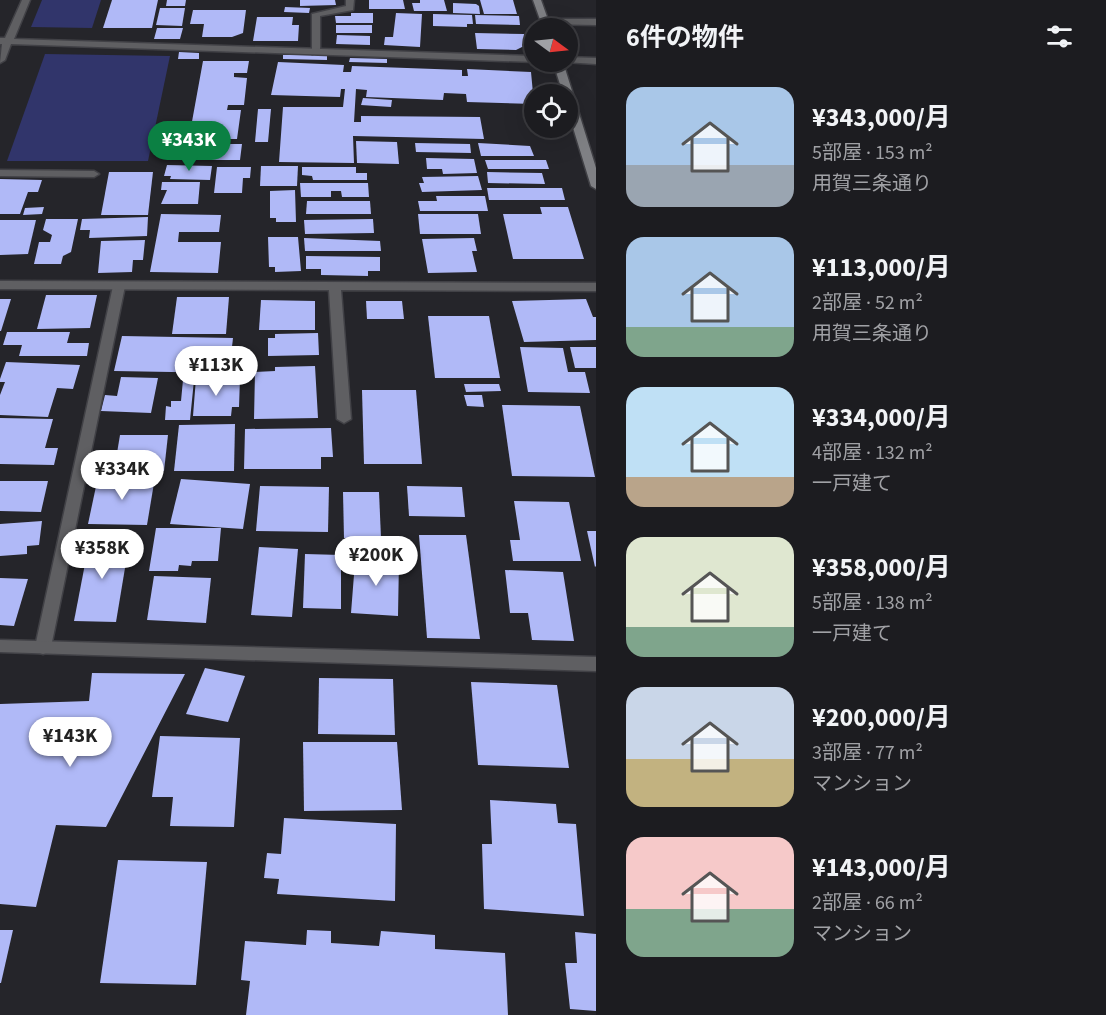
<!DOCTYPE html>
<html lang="ja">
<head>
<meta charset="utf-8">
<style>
  :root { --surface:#1c1c20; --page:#29292d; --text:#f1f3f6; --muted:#a0a1a5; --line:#3a3a3e; --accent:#0b8043 }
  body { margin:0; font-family:"Source Sans 3","Noto Sans JP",sans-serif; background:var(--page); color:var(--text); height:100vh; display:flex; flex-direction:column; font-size:22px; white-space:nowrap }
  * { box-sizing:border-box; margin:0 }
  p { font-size:20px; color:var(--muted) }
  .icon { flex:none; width:33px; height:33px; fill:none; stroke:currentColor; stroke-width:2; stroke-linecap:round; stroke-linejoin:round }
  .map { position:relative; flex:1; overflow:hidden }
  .details { display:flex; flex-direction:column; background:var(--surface); width:510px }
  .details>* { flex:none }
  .needle { width:39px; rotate:105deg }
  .tools { position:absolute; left:524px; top:18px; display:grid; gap:12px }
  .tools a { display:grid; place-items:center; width:54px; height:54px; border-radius:50%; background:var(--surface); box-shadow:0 6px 24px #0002,0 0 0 2px var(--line); font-size:30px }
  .price { position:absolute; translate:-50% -51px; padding:0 14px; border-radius:21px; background:#fff; color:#222; font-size:20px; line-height:39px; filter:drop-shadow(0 2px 3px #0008) }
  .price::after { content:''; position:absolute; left:50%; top:36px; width:18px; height:14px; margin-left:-9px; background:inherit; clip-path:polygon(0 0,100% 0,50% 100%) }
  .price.active { background:var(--accent); color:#fff }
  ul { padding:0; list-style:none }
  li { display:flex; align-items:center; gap:18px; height:150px; padding:0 30px }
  li span { display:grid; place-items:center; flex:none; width:168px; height:120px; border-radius:18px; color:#555 }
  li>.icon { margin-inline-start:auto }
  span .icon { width:72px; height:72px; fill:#fffc; stroke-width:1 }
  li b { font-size:26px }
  h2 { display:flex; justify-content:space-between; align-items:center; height:72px; padding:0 30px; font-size:26px }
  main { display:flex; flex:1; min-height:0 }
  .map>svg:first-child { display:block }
  .green { fill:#31356b }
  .building { fill:#b0b9f7 }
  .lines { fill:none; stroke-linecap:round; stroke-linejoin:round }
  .lane-casing { stroke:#414146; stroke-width:3 }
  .street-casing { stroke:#414146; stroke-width:3 }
  .secondary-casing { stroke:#414146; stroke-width:3 }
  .lane { fill:#5f5f62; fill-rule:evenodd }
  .street { fill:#5f5f62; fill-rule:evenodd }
  .secondary { fill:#7f8084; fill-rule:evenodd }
</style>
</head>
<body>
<main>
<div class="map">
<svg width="596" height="1015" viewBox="0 0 596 1015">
  <rect width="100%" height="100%" fill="#25252a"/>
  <!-- green -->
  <g class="green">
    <polygon points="42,0 101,0 92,28 31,27"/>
    <polygon points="45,54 170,56 148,161 7,161"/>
  </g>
  <!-- building -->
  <g class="building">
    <polygon points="112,0 158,0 152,28 103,28"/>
    <polygon points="167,0 186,0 185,6 166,6"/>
    <polygon points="300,0 335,0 336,5 300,6"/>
    <polygon points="369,0 403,0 405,9 369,9"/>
    <polygon points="420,0 444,0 447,11 414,11 412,3 420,3"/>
    <polygon points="480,0 513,0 517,14 484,14"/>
    <polygon points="453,3 476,4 479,6 480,14 453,13"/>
    <polygon points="285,7 310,8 309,13 284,12"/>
    <polygon points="160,8 185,8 182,26 156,25"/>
    <polygon points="193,10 246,10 243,33 232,37 202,37 204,24 190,24"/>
    <polygon points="351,13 373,13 373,23 336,23 335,16 351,16"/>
    <polygon points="396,13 422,14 420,47 384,45 385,37 393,37"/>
    <polygon points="433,14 472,15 473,24 467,24 467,27 433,26"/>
    <polygon points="475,15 519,16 520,25 476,24"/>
    <polygon points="257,17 293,17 292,25 299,25 298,41 253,41"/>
    <rect x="336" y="25" width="36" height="8"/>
    <polygon points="157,28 183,28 180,39 154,39"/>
    <polygon points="475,33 524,34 526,45 516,50 477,49"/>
    <polygon points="337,35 370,36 370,45 336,44"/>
    <polygon points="179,52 199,53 199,59 178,59"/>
    <polygon points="283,55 327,55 327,60 283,59"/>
    <polygon points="350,58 387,59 387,63 349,62"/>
    <polygon points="203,61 249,61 247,73 234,73 234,77 247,78 244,105 228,105 227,110 241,110 237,139 225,139 224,144 242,144 240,160 185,160"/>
    <polygon points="278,62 344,65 343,72 351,72 352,66 462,70 462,76 468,76 467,69 531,72 534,104 467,102 466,94 444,93 443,100 366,97 367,90 356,89 354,122 361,122 361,116 480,117 484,139 353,136 354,163 279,162 283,107 343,107 345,89 341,89 340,97 271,95"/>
    <polygon points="363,98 392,100 391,107 361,105"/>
    <polygon points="258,109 271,109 268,142 255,142"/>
    <polygon points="356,141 397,142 399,164 357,163"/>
    <polygon points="415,143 470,144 471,153 416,152"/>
    <polygon points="478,143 530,146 534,156 481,156"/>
    <polygon points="426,158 474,159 477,173 443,174 442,169 427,169"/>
    <polygon points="485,160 546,160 549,169 488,169"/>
    <polygon points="167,165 212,166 210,180 170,179 171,176 164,176"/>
    <polygon points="261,166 298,166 297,186 260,186"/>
    <polygon points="217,167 251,167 250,178 243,178 242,193 214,193"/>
    <polygon points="302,167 356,167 356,173 367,173 367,180 313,180 312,176 302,175"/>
    <polygon points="109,172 153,172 148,215 101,215"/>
    <polygon points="487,172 542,173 545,184 488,183"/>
    <polygon points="478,176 482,190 422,192 419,183 424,183 422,177"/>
    <polygon points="0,179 42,180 38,192 28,192 20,214 0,214"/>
    <polygon points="162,182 200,182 198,204 161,204 167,190 161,190"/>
    <polygon points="300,183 368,183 369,197 342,197 341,191 331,191 331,197 301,197"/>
    <polygon points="487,188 562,188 565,200 489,200"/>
    <polygon points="295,190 296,222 276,222 276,218 270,218 270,191"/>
    <polygon points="436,196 485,196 488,211 420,211 418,201 437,201"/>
    <polygon points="307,201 370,201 371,214 306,214"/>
    <polygon points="44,207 42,214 23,215 25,208"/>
    <polygon points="540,207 568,207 584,259 513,259 503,214 542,214"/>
    <polygon points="161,214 221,215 219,232 179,232 178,242 221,242 218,273 150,272"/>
    <polygon points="418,214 478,214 481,234 420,234"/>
    <polygon points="148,217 147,236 89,238 90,230 80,230 82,219"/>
    <polygon points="46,219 78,219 71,252 63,256 61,264 34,264 39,242 50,242 52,235 43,230"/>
    <polygon points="373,219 374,233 305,234 304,220"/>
    <polygon points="0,220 36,220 28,254 0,255"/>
    <polygon points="268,237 298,237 301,271 275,272 275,267 269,267"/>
    <polygon points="304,238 380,241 381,251 305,251"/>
    <polygon points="474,238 477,251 472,251 477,272 428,273 422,239"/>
    <polygon points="145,240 143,260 133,260 132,272 98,273 101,241"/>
    <polygon points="306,256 380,257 380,271 368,271 368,276 321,275 321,269 306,269"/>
    <polygon points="46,295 97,295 90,328 37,329"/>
    <polygon points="177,297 229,297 226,334 172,334"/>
    <polygon points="0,299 11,299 1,331 0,331"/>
    <polygon points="586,299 593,317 596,317 596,340 524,342 512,301"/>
    <polygon points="261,300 315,301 315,330 259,330"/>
    <polygon points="366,301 402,301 404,319 367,319"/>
    <polygon points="428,316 489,316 500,378 435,378"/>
    <polygon points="7,332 70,332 67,343 89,343 87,356 19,356 22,345 3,345"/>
    <polygon points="318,333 319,355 268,356 268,338 275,338 275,334"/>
    <polygon points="122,336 233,338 229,373 114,371"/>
    <polygon points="520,347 563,348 568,372 585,372 590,393 528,392"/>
    <polygon points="570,347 596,347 596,368 575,368"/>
    <polygon points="6,362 80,365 73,389 57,388 48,417 0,415 0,395 5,382 0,382 0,379"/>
    <polygon points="315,366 318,418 254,419 255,372 275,371 275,367"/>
    <polygon points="121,377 158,378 151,413 101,411 105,395 117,396"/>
    <polygon points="196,378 240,378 239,407 232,407 231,416 193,416"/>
    <polygon points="183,380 194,380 190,420 165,420 166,406 171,407 171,401 181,401"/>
    <polygon points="464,384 499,384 501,391 466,392"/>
    <polygon points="362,390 416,390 422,464 364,464"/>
    <polygon points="464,395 482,395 484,407 467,406"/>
    <polygon points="502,405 580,406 595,477 512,476"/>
    <polygon points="0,418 53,419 45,448 58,448 54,465 0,464"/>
    <polygon points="235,424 234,471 174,471 179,425"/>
    <polygon points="331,428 333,457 321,457 321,469 244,469 245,429"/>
    <polygon points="120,435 168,435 164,471 114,471"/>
    <polygon points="98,477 155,477 147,525 88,524"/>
    <polygon points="181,479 250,484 243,529 170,524"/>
    <polygon points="0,481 48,481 41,512 0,511"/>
    <polygon points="260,486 329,487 328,532 256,531"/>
    <polygon points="407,486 462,487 465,517 409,516"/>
    <polygon points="343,492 379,492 381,538 344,538"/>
    <polygon points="514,501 569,502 581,561 513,561 510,540 520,540"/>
    <polygon points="42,521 39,545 27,546 27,554 0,556 0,524"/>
    <polygon points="156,528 221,528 218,561 192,561 191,566 179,565 178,571 149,571"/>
    <polygon points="587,531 596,531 596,566 595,567"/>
    <polygon points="419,535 466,535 480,639 427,638"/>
    <polygon points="90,538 130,538 116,622 74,621"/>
    <polygon points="259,547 298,549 292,617 251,615"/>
    <polygon points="305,554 341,555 341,609 303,608"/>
    <polygon points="365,558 399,560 398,616 351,613 355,562 364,563"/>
    <polygon points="505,570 563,572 574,641 532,640 528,613 510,613"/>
    <polygon points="154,576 211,578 206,623 147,620"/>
    <polygon points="0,578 28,579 14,626 0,625"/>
    <polygon points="205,668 245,676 228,722 186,714"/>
    <polygon points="92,673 185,674 106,827 56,825 36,907 0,904 0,704 89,701"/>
    <polygon points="319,678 393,679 395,735 318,734"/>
    <polygon points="471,682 557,685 569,768 478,765"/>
    <polygon points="160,736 240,738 234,827 170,826 173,797 152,797"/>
    <polygon points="303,742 397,742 402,810 304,811"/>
    <polygon points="490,800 556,804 558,823 576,824 584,916 484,909 482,844 492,844"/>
    <polygon points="284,818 396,824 395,901 277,894 279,879 264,878 267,853 281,854"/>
    <polygon points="118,860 207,862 196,985 100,983"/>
    <polygon points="0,930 13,930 1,983 0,983"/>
    <polygon points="307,930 331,931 331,943 379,946 381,931 435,935 435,949 505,953 508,1015 246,1015 250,981 241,980 245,941 306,945"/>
    <polygon points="575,932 596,934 596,1011 570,1009 565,963 577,963"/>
  </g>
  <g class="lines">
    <defs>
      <g id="lane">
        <polygon points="346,0 354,0 353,10 320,16 320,52 312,54 312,14 346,6"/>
        <polygon points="0,170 94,171 99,174 94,177 0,176"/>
        <polygon points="119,282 125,286 51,647 49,652 43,654 37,652 35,647 113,286"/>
      </g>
      <g id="street">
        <polygon points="22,0 30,0 14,39 534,56 535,62 11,44 5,60 0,63 2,44 0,44 0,38 5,38"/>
        <polygon points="544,19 596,19 596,25 541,24 540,22"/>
        <polygon points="567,57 596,58 596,64 564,62 567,62"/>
        <polygon points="0,281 596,283 596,291 341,290 351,419 344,423 337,419 329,290 0,289"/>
        <polygon points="0,640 596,657 596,671 0,652"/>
      </g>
      <g id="secondary">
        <polygon points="533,0 541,0 551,28 543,28"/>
        <polygon points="553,62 563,62 596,168 596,189 591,186 567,108 567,94 563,94"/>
      </g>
    </defs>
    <!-- lane casing -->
    <use href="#lane" class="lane-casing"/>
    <!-- street casing -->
    <use href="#street" class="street-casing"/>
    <!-- secondary casing -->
    <use href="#secondary" class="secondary-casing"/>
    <!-- lane -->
    <use href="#lane" class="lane"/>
    <!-- street -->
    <use href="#street" class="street"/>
    <!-- secondary -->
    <use href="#secondary" class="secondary"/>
  </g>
</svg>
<div class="tools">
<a><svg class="needle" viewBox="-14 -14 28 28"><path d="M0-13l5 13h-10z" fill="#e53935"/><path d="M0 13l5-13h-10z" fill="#a0a1a5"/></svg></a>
<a><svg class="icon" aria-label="locate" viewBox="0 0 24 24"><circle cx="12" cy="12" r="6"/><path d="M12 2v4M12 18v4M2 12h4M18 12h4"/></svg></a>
</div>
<b class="price active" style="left:189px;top:172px">¥343K</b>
<b class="price" style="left:216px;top:397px">¥113K</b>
<b class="price" style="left:122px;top:501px">¥334K</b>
<b class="price" style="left:102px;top:580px">¥358K</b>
<b class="price" style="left:376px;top:587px">¥200K</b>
<b class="price" style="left:70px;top:768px">¥143K</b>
</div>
<section class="details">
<h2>6件の物件<svg class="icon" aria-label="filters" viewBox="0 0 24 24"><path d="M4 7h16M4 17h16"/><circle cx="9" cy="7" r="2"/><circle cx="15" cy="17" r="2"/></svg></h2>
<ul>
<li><span style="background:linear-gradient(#a9c7e8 65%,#9aa5b1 0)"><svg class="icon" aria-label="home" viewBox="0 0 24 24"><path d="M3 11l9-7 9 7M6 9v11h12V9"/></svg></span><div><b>¥343,000/月</b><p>5部屋 · 153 m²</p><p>用賀三条通り</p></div></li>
<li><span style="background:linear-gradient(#a9c7e8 75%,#7fa58c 0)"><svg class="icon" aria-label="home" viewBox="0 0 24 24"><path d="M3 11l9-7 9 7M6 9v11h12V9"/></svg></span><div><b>¥113,000/月</b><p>2部屋 · 52 m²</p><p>用賀三条通り</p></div></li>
<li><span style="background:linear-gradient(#bfe0f5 75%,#b9a48a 0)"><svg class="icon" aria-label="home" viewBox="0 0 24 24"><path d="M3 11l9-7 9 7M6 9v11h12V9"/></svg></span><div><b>¥334,000/月</b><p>4部屋 · 132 m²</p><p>一戸建て</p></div></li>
<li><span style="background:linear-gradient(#dfe7d0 75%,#7fa58c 0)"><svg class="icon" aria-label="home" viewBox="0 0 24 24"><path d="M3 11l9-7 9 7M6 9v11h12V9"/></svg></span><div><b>¥358,000/月</b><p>5部屋 · 138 m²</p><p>一戸建て</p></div></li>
<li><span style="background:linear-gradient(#c9d6e8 60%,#c2b280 0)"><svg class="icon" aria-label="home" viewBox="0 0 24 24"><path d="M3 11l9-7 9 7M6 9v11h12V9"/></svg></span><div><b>¥200,000/月</b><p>3部屋 · 77 m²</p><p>マンション</p></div></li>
<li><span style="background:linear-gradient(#f6c9c9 60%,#7fa58c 0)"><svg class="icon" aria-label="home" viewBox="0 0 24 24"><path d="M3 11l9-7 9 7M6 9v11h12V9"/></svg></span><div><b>¥143,000/月</b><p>2部屋 · 66 m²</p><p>マンション</p></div></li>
</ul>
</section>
</main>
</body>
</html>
